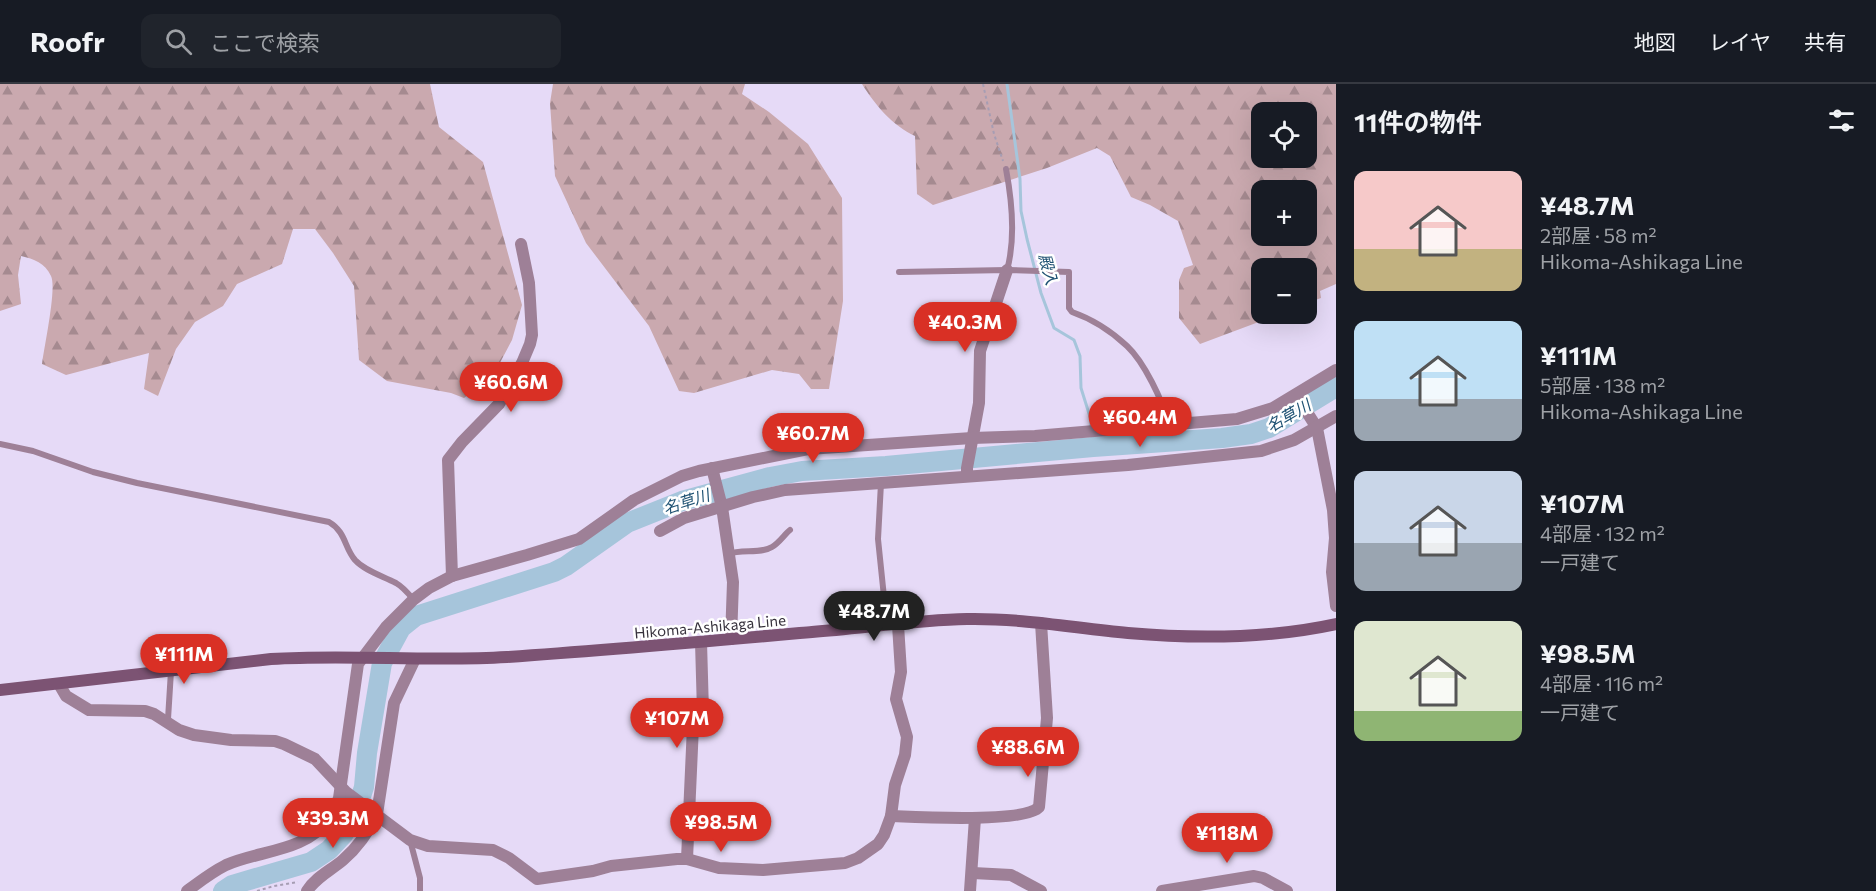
<!DOCTYPE html>
<html lang="ja">
<head>
<meta charset="utf-8">
<style>
  :root { --surface:#171b24; --page:#20242c; --text:#f1f3f6; --muted:#9ea1a6; --line:#363941; --accent:#d93025 }
  body { margin:0; font-family:Commissioner,"Noto Sans JP",sans-serif; background:var(--page); color:var(--text); height:100vh; display:flex; flex-direction:column; font-size:22px; white-space:nowrap }
  * { box-sizing:border-box; margin:0 }
  p { font-size:20px; color:var(--muted) }
  .icon { flex:none; width:33px; height:33px; fill:none; stroke:currentColor; stroke-width:2; stroke-linecap:round; stroke-linejoin:round }
  .map { position:relative; flex:1; overflow:hidden }
  .side { display:flex; flex-direction:column; background:var(--surface); width:540px }
  .side>* { flex:none }
  .fabs { position:absolute; left:1251px; top:18px; display:grid; gap:12px }
  .fabs a { display:grid; place-items:center; width:66px; height:66px; border-radius:12px; background:var(--surface); box-shadow:0 6px 24px #0002; font-size:30px }
  .price { position:absolute; translate:-50% -51px; padding:0 14px; border-radius:21px; background:var(--accent); color:#fff; font-size:20px; line-height:39px; filter:drop-shadow(0 2px 3px #0008) }
  .price::after { content:''; position:absolute; left:50%; top:36px; width:18px; height:14px; margin-left:-9px; background:inherit; clip-path:polygon(0 0,100% 0,50% 100%) }
  .price.current { background:#222; color:#fff }
  ul { padding:0; list-style:none }
  li { display:flex; align-items:center; gap:18px; height:150px; padding:0 18px }
  li span { display:grid; place-items:center; flex:none; width:168px; height:120px; border-radius:12px; color:#555 }
  li>.icon { margin-inline-start:auto }
  span .icon { width:72px; height:72px; fill:#fffc; stroke-width:1 }
  li b { font-size:26px }
  h2 { display:flex; justify-content:space-between; align-items:center; height:72px; padding:0 18px; font-size:26px }
  header { display:flex; align-items:center; gap:36px; box-sizing:border-box; height:84px; padding:0 30px; background:var(--surface); border-bottom:2px solid var(--line) }
  header strong { font-size:28px }
  nav { display:flex; gap:33px; margin-inline-start:auto; font-size:21px }
  .search { width:420px; height:54px; background:var(--page); display:flex; align-items:center; gap:15px; box-sizing:border-box; padding:0 21px; border-radius:12px; color:var(--muted); font-size:22px }
  main { display:flex; flex:1; min-height:0 }
  .map>svg:first-child { display:block }
  .forest { fill:url(#forest-firs); fill-rule:evenodd }
  .lines { fill:none; stroke-linecap:round; stroke-linejoin:round }
  .stream { stroke:#a6c5db; stroke-width:3 }
  .river { stroke:#a6c5db; stroke-width:20 }
  .path { stroke:#a69db3; stroke-width:2; stroke-dasharray:3 3; stroke-linecap:butt }
  .lane { stroke:#9e8097; stroke-width:6 }
  .street { stroke:#9e8097; stroke-width:12 }
  .secondary { stroke:#7c5373; stroke-width:12 }
  .labels { text-anchor:middle; dominant-baseline:central; stroke-width:5; stroke-linejoin:round; paint-order:stroke }
  .street-label { font-size:15px; fill:#36313c; stroke:#fff }
  .water-label { font-size:16px; font-style:italic; fill:#1f5273; stroke:#fff }
</style>
</head>
<body>
<header>
<strong>Roofr</strong>
<div class="search"><svg class="icon" aria-label="search" viewBox="0 0 24 24"><circle cx="10" cy="10" r="6"/><path d="M15 15l6 6"/></svg>ここで検索</div>
<nav><a>地図</a><a>レイヤ</a><a>共有</a></nav>
</header>
<main>
<div class="map">
<svg width="1336" height="807" viewBox="0 0 1336 807">
  <defs>
    <pattern id="forest-firs" width="22" height="20" patternUnits="userSpaceOnUse" patternTransform="scale(1.5)"><rect width="22" height="20" fill="#caa9af"/><path d="M5 1l3.5 6h-7zM16 11l3.5 6h-7z" fill="#a58a90"/></pattern>
  </defs>
  <rect width="100%" height="100%" fill="#e6daf7"/>
  <!-- forest -->
  <g class="forest">
    <path d="M0 0H430L439 43 483 78 522 221 512 256 493 292 464 314 451 309 387 297 359 276 354 202 333 169 315 145H293L282 180 237 200 223 222 195 238 176 265 158 312 144 305 149 269 66 291 42 280C44 263 57 204 51 192 45 179 34 175 21 172L18 191 21 220 0 227Z"/>
    <polygon points="553,0 745,0 742,10 769,28 808,60 842,114 843,217 829,305 811,305 799,290 772,286 694,309 679,307 649,242 586,159 555,92 550,19"/>
    <path d="M862 0H1336V200L1320 207 1321 214 1307 219 1306 184H1262V230H1280L1200 260 1179 234V196L1184 184 1193 181 1178 137 1150 121 1131 113 1110 72 1097 64 1047 84 933 121 917 110 915 52C893 42 875 21 862 0ZM1262 28H1306V74H1262ZM1262 106H1306V152H1262Z"/>
  </g>
  <g class="lines">
    <!-- stream -->
    <g class="stream">
      <polyline points="1007,0 1020,95 1021,127 1027,155 1041,209 1054,244 1074,256 1080,272 1081,304 1091,336 1091,345"/>
      <polyline points="1092,352 1093,363"/>
    </g>
    <!-- river -->
    <polyline class="river" points="223,807 232,801 311,778 329,766 343,751 355,731 364,703 367,669 382,579 401,544 416,532 554,488 566,482 627,439 682,417 770,393 802,387 886,382 1093,363 1222,354 1251,350 1269,344 1336,303"/>
    <!-- path -->
    <g class="path">
      <polyline points="983,0 994,50 1003,77"/>
      <polyline points="257,807 274,802 298,798"/>
    </g>
    <!-- lane -->
    <g class="lane">
      <path d="M1006 85C1012 117 1016 154 1007 186"/>
      <path d="M899 188 1007 186 1069 188V224L1072 228C1092 235 1111 247 1127 262 1144 278 1163 317 1168 339"/>
      <path d="M0 360 33 367 93 388 137 399 329 438C346 448 344 463 355 476 365 487 383 492 396 499 403 503 408 509 413 515"/>
      <polyline points="881,399 878,455 887,542"/>
      <path d="M728 470C742 465 761 470 772 463 779 459 784 451 790 446"/>
      <polyline points="166,637 168,635 171,587"/>
      <polyline points="410,756 420,794 420,807"/>
    </g>
    <!-- street -->
    <g class="street">
      <polyline points="1296,311 1317,344 1333,426 1335,454 1332,488 1336,522"/>
      <polyline points="712,384 722,423 733,498 731,555"/>
      <polyline points="967,392 967,384 979,319 980,267 1007,186"/>
      <polyline points="660,447 684,434 753,413 785,406 1128,381 1261,367 1294,356 1336,332"/>
      <polyline points="452,492 448,376 462,358 499,320 522,279 530,260 532,251 529,199 521,160"/>
      <polyline points="59,600 66,612 89,626 145,627 154,630 179,646 194,651 231,656 275,657 284,660 315,675 346,708 410,756 428,762 493,766 509,774 537,795 593,787 611,782 677,775 687,775 719,784 763,786 845,779 858,774 878,760 884,751 891,732 895,701 905,671 907,653 896,615 901,588 898,541"/>
      <path d="M891 732C916 733 1025 739 1039 723L1047 634 1041 539"/>
      <polyline points="687,775 693,642 703,628 701,558"/>
      <polyline points="973,789 1011,791 1041,807"/>
      <path d="M187 807C199 798 212 788 226 781 260 766 305 768 329 735 333 729 336 721 339 714L358 580 386 543 413 516 429 504 452 492 527 471 579 455 634 416 682 392 699 387 808 365 972 354 1035 352 1237 335 1273 324 1336 286"/>
      <path d="M307 807C316 793 330 787 343 776 357 764 369 747 377 730L394 619 415 575"/>
      <polyline points="970,807 975,734"/>
      <polyline points="1162,807 1254,792 1263,794 1287,807"/>
    </g>
    <!-- secondary -->
    <path class="secondary" d="M0 606 271 575C350 570 428 578 507 573 609 566 710 557 812 548 864 544 916 536 967 535 1021 534 1074 544 1128 549 1197 555 1267 555 1336 540"/>
  </g>
  <g class="labels">
    <!-- street labels -->
    <g class="street-label">
      <text transform="translate(710 542) rotate(-5)">Hikoma-Ashikaga Line</text>
    </g>
    <!-- water labels -->
    <g class="water-label">
      <text transform="translate(1049 185) rotate(75)">殿入</text>
      <text transform="translate(1288 331) rotate(-30)">名草川</text>
      <text transform="translate(686 417) rotate(-18)">名草川</text>
    </g>
  </g>
</svg>
<div class="fabs">
<a><svg class="icon" aria-label="locate" viewBox="0 0 24 24"><circle cx="12" cy="12" r="6"/><path d="M12 2v4M12 18v4M2 12h4M18 12h4"/></svg></a>
<a>+</a>
<a>−</a>
</div>
<b class="price" style="left:965px;top:269px">¥40.3M</b>
<b class="price" style="left:511px;top:329px">¥60.6M</b>
<b class="price" style="left:1140px;top:364px">¥60.4M</b>
<b class="price" style="left:813px;top:380px">¥60.7M</b>
<b class="price current" style="left:874px;top:558px">¥48.7M</b>
<b class="price" style="left:184px;top:601px">¥111M</b>
<b class="price" style="left:677px;top:665px">¥107M</b>
<b class="price" style="left:1028px;top:694px">¥88.6M</b>
<b class="price" style="left:333px;top:765px">¥39.3M</b>
<b class="price" style="left:721px;top:769px">¥98.5M</b>
<b class="price" style="left:1227px;top:780px">¥118M</b>
</div>
<section class="side">
<h2>11件の物件<svg class="icon" aria-label="filters" viewBox="0 0 24 24"><path d="M4 7h16M4 17h16"/><circle cx="9" cy="7" r="2"/><circle cx="15" cy="17" r="2"/></svg></h2>
<ul>
<li><span style="background:linear-gradient(#f6c9c9 65%,#c2b280 0)"><svg class="icon" aria-label="home" viewBox="0 0 24 24"><path d="M3 11l9-7 9 7M6 9v11h12V9"/></svg></span><div><b>¥48.7M</b><p>2部屋 · 58 m²</p><p>Hikoma-Ashikaga Line</p></div></li>
<li><span style="background:linear-gradient(#bfe0f5 65%,#9aa5b1 0)"><svg class="icon" aria-label="home" viewBox="0 0 24 24"><path d="M3 11l9-7 9 7M6 9v11h12V9"/></svg></span><div><b>¥111M</b><p>5部屋 · 138 m²</p><p>Hikoma-Ashikaga Line</p></div></li>
<li><span style="background:linear-gradient(#c9d6e8 60%,#9aa5b1 0)"><svg class="icon" aria-label="home" viewBox="0 0 24 24"><path d="M3 11l9-7 9 7M6 9v11h12V9"/></svg></span><div><b>¥107M</b><p>4部屋 · 132 m²</p><p>一戸建て</p></div></li>
<li><span style="background:linear-gradient(#dfe7d0 75%,#8fb573 0)"><svg class="icon" aria-label="home" viewBox="0 0 24 24"><path d="M3 11l9-7 9 7M6 9v11h12V9"/></svg></span><div><b>¥98.5M</b><p>4部屋 · 116 m²</p><p>一戸建て</p></div></li>
</ul>
</section>
</main>
</body>
</html>
